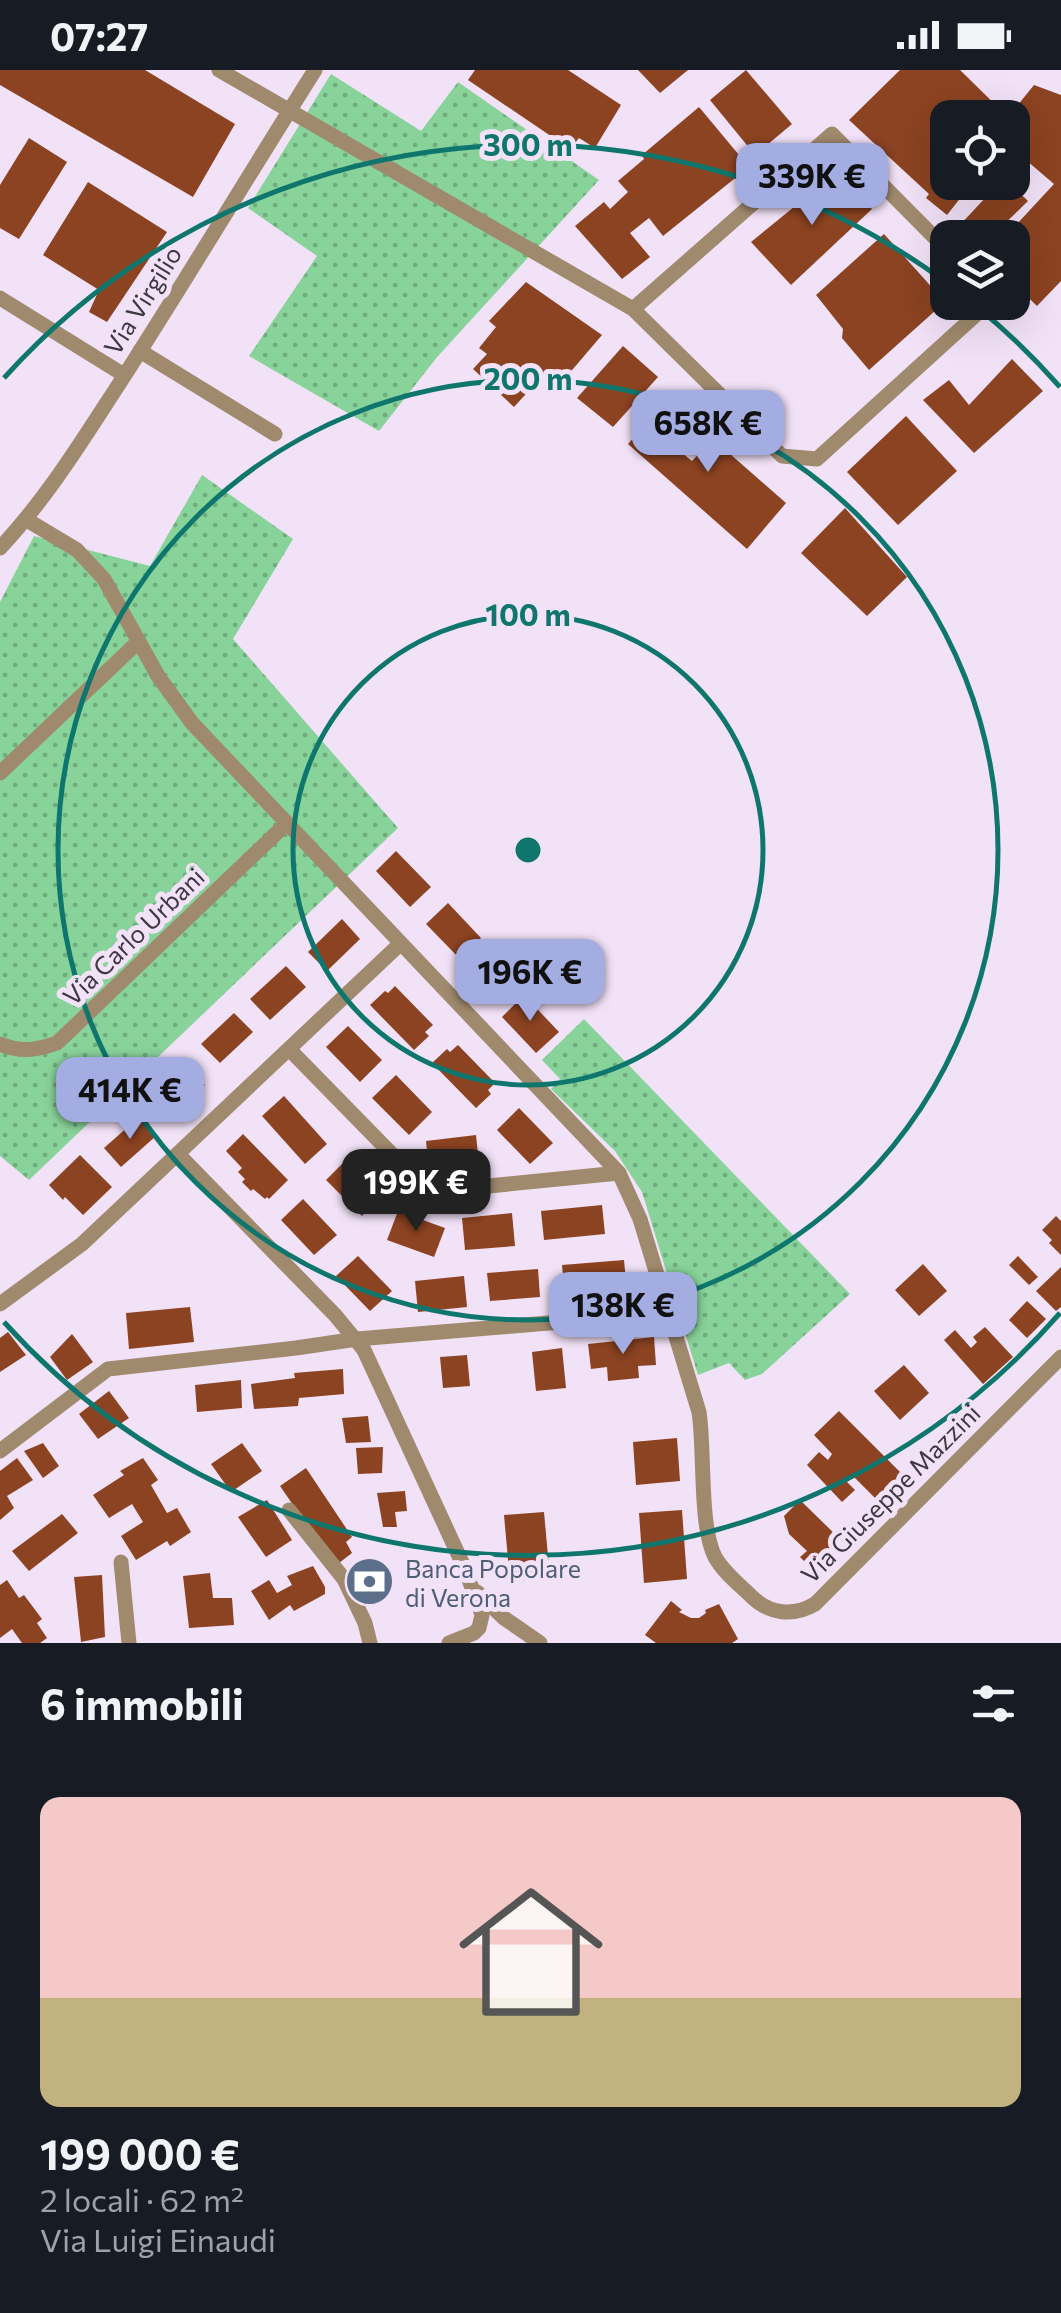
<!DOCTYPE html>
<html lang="it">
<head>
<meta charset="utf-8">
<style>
  :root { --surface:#171b24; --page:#20242c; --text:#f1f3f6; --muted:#9ea1a6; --accent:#a3ade2 }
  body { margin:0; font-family:Commissioner,sans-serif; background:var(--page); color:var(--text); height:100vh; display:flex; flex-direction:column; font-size:38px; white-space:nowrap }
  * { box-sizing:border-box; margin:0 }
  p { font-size:32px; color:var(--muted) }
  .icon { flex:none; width:55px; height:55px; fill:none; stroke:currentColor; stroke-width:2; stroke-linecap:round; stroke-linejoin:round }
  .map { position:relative; height:1573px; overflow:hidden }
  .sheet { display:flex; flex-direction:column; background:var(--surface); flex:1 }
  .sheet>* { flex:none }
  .controls { position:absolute; left:930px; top:30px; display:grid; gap:20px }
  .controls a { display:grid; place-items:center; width:100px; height:100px; border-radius:20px; background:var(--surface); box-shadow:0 10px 40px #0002; font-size:50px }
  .price { position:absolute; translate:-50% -85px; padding:0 22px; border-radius:20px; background:var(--accent); color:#111; font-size:32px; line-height:65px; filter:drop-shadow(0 2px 5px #0008) }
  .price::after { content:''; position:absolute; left:50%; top:60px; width:30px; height:22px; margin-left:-15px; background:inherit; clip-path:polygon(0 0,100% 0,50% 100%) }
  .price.current { background:#222; color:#fff }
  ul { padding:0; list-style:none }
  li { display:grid; align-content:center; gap:20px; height:530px; padding:0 40px }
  li span { display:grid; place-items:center; height:310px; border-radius:20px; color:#555 }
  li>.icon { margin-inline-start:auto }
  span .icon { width:180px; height:180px; fill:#fffc; stroke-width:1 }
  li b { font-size:42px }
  h2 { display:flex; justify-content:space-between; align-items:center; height:120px; padding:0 40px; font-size:42px }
  .status { display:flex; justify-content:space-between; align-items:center; height:70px; padding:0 50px; background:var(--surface); direction:ltr }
  .status svg { height:28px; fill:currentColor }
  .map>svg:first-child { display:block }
  .grass { fill:url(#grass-dots) }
  .building { fill:#8c4321 }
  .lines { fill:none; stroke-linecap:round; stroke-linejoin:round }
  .minor { stroke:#a08a6d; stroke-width:15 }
  .ring { fill:none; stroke:#0f766e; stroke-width:5 }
  .labels { text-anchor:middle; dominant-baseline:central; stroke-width:10; stroke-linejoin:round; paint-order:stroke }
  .street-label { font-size:25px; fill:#3e3840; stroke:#f2e2f8 }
  .service-label { font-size:25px; fill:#4e5e75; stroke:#f2e2f8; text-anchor:start }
  .centre { fill:#0f766e; stroke:#f2e2f8; stroke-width:5 }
  .ring-label { font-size:30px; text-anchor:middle; font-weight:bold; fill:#0f766e; stroke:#f2e2f8; stroke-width:10; stroke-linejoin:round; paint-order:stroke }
</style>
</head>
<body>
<div class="status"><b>07:27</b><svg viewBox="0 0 49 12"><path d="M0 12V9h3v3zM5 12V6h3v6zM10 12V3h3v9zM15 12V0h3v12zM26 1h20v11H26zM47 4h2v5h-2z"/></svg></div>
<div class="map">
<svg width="1061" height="1573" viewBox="0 0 1061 1573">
  <defs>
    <pattern id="grass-dots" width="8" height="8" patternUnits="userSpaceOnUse" patternTransform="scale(2.5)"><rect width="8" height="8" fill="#88d39a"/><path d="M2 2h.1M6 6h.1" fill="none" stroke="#71ac7f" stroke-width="1.8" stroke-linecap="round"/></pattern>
  </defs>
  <rect width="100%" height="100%" fill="#f2e2f8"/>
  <!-- grass -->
  <g class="grass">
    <polygon points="331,4 421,61 458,12 599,110 438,286 379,361 249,286 317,186 248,138"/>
    <polygon points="202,405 293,469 233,569 398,758 29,1110 0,1086 0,532 34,466 150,496"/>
    <polygon points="584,949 850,1224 762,1304 745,1310 729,1293 698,1305 642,1122 615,1081 551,1019 560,1009 542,990"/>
  </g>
  <!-- building -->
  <g class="building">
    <polygon points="0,0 145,0 235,54 193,127 0,15"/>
    <polygon points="475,0 568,0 621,35 595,78 579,68 570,79 468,10"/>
    <polygon points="638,0 688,0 660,23"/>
    <polygon points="746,0 792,54 755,85 710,30"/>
    <polygon points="900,0 960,0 1008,47 1034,15 1061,25 1061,211 1037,236 1012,212 1012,168 1004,168 1054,114 1012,78 1012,48 948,48 948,112 973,112 947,145 926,128 929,124 849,50"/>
    <polygon points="699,37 749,97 663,166 649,148 630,163 650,187 622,209 575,156 604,132 610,139 628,122 618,111 644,89 642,85"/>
    <polygon points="29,68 67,92 19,169 0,158 0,115"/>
    <polygon points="837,102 872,139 791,215 751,172"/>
    <polygon points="88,112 167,162 107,252 89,242 99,220 43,185"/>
    <polygon points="1000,112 1008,112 1028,131 990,168 968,168 959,156"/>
    <polygon points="884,164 945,232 869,300 842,268 843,259 816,225"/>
    <polygon points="526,212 602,265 561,313 546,302 514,337 473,299 487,284 479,278 496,257 489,251"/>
    <polygon points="623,276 658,307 613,357 577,328"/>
    <polygon points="1012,289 1043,321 974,383 923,330 949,310 969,335"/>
    <polygon points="673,323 698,346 672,375 692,391 713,369 786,433 747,479 628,374"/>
    <polygon points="906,346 957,401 898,455 847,402"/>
    <polygon points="845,438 907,507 867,546 801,483"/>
    <polygon points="396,781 431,817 410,837 376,801"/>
    <polygon points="448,833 481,868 459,888 426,854"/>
    <polygon points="342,849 360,869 327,901 308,882"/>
    <polygon points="496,880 518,903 495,925 473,902"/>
    <polygon points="286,896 306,917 270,950 250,929"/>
    <polygon points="395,916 433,955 425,962 429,966 414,980 370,935 385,921 388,923"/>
    <polygon points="524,925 559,962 536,983 502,947"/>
    <polygon points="234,943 253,962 220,993 201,974"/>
    <polygon points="348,956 382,990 360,1012 326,977"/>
    <polygon points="458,975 495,1013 488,1020 491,1024 476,1038 432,993 447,979 450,982"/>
    <polygon points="185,994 205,1015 171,1048 150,1027"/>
    <polygon points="396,1005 432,1042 409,1065 372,1028"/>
    <polygon points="284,1026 327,1074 305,1094 262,1046"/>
    <polygon points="519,1038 553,1073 530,1094 497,1060"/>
    <polygon points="139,1047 156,1066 121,1097 104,1078"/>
    <polygon points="243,1064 288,1110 269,1129 267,1127 265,1129 253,1119 251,1121 242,1112 245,1109 238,1102 242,1098 226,1081"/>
    <polygon points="476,1065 479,1094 429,1100 426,1071"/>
    <polygon points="80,1085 112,1117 83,1145 65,1127 63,1130 49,1115"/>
    <polygon points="348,1088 384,1123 362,1146 326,1110"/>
    <polygon points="303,1129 337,1165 314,1185 281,1150"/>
    <polygon points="602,1135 605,1164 544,1170 541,1141"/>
    <polygon points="398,1141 445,1158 434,1187 387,1170"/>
    <polygon points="512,1143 515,1176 465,1180 462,1148"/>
    <polygon points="1056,1146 1061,1151 1061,1185 1049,1173 1052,1170 1042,1160"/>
    <polygon points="358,1186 392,1221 370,1241 336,1206"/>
    <polygon points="1018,1186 1038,1207 1029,1215 1009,1195"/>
    <polygon points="624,1190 627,1221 565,1226 562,1195"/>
    <polygon points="923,1194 947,1221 919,1246 895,1220"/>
    <polygon points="1061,1197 1061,1237 1056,1241 1036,1221"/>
    <polygon points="538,1199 540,1227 490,1231 487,1203"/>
    <polygon points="464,1206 467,1237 418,1242 415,1211"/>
    <polygon points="1027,1231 1046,1249 1027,1268 1009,1250"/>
    <polygon points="190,1237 194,1272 129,1279 126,1243"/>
    <polygon points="985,1257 1013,1287 983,1314 944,1270 955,1260 971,1278 977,1272 973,1267"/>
    <polygon points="8,1262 26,1285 0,1302 0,1268"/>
    <polygon points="72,1264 93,1292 67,1310 50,1287"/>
    <polygon points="654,1267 656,1295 638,1296 639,1308 608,1311 607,1297 591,1299 588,1274"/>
    <polygon points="562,1278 566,1318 536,1321 532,1282"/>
    <polygon points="467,1285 470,1316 443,1318 440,1287"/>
    <polygon points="904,1295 929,1323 900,1350 874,1321"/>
    <polygon points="343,1299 344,1324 299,1328 298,1336 254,1339 251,1314 295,1308 294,1303"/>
    <polygon points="241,1310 242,1338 197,1342 195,1315"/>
    <polygon points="109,1321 129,1348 98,1369 79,1344"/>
    <polygon points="839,1341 903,1405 877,1430 854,1407 847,1412 855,1420 842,1432 807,1395 819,1382 828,1390 832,1384 814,1365"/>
    <polygon points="368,1346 371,1372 346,1373 342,1348"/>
    <polygon points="677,1368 680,1411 636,1415 633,1372"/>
    <polygon points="43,1373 59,1396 43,1408 24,1381"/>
    <polygon points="242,1373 262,1401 231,1422 211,1394"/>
    <polygon points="383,1377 382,1403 358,1404 356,1378"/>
    <polygon points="17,1388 33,1410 7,1426 14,1438 0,1450 0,1401"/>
    <polygon points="143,1388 158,1410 151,1415 167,1443 177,1438 191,1462 170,1476 167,1471 136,1490 121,1466 143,1452 132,1434 109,1448 93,1425 124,1405 120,1401"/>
    <polygon points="306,1398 352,1467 346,1472 352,1483 335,1496 280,1416"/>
    <polygon points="405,1421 407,1441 395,1442 397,1457 383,1457 377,1423"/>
    <polygon points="267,1430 292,1470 266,1487 238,1447"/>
    <polygon points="800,1430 841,1470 810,1497 800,1487 807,1481 789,1464 784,1446"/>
    <polygon points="682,1440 687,1509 644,1513 639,1443"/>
    <polygon points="544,1442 550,1508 510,1512 504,1445"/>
    <polygon points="62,1444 78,1463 29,1501 12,1481"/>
    <polygon points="373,1494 388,1518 367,1531 352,1506"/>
    <polygon points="313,1496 325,1517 325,1524 294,1541 290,1535 269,1550 251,1521 269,1510 277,1523 292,1515 287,1506"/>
    <polygon points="210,1503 213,1528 232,1528 234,1555 189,1558 183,1506"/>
    <polygon points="102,1505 105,1567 81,1572 74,1507"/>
    <polygon points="7,1510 19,1528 24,1525 42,1549 37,1553 47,1568 40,1573 22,1573 12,1559 0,1568 0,1515"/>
    <polygon points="671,1531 682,1540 679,1542 691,1548 699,1548 706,1543 705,1540 719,1534 738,1569 732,1573 656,1573 645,1565"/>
  </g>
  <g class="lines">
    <!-- minor -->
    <g class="minor">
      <polyline points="219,0 633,239 782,386 817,389 990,232"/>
      <polyline points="0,228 124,305"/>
      <polyline points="633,239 832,64 948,181"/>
      <polyline points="140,281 275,364"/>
      <path d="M27 450 77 480 104 509 158 606 192 653 619 1103 640 1149 699 1342C705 1380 699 1456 715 1487 724 1503 740 1515 752 1527 770 1544 793 1547 815 1534L1061 1287"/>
      <path d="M0 478C48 427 83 369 121 311 187 208 250 103 315 0"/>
      <polyline points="0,703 138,572"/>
      <path d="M0 974C21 983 37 980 57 973L286 754"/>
      <polyline points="289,979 424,1117 438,1121 619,1103"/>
      <polyline points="178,1084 335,1245 364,1280 465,1499 482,1545 479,1558 474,1563 449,1573"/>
      <polyline points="0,1234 82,1174 400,874"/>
      <polyline points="0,1381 108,1299 296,1278 357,1269 668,1243"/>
      <polyline points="289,1440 344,1509 365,1553 370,1573"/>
      <polyline points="121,1492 129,1573"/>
      <polyline points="477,1522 504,1548 540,1573"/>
    </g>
  </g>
  <!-- distance rings -->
  <g class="ring">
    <circle cx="528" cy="780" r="235"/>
    <circle cx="528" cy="780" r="470"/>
    <path d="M1060 1243A705 705 0 0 1 4 1252M4 308A705 705 0 0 1 947 213M976 236A705 705 0 0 1 1060 317"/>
  </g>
  <!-- icons -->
  <defs>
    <symbol id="bank-disc" viewBox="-11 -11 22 22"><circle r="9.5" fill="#5c6f8a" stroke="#f2e2f8"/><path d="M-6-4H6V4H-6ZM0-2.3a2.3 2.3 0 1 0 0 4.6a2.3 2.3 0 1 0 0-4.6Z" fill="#fff"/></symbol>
  </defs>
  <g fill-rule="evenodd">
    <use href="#bank-disc" x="342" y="1484" width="55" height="55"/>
  </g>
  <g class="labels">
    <!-- street labels -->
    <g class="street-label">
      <text transform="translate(142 230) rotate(-58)">Via Virgilio</text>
      <text transform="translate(133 866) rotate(-44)">Via Carlo Urbani</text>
      <text transform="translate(890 1423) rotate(-45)">Via Giuseppe Mazzini</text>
    </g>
    <!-- service labels -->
    <g class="service-label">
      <text x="405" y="1498">Banca Popolare<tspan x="405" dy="29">di Verona</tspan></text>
    </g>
  </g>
  <circle cx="528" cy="780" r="15" class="centre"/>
  <g class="ring-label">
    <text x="528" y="86">300 m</text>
    <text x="528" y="320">200 m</text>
    <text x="528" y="556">100 m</text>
  </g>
</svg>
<div class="controls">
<a><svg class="icon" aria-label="locate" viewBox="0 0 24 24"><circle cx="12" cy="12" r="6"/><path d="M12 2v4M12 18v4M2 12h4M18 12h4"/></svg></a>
<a><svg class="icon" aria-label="layers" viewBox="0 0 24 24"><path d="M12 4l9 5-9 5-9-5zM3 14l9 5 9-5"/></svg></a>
</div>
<b class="price" style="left:812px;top:158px">339K €</b>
<b class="price" style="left:708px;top:405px">658K €</b>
<b class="price" style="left:530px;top:954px">196K €</b>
<b class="price" style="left:130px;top:1072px">414K €</b>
<b class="price current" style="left:416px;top:1164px">199K €</b>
<b class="price" style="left:623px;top:1287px">138K €</b>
</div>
<section class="sheet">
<h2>6 immobili<svg class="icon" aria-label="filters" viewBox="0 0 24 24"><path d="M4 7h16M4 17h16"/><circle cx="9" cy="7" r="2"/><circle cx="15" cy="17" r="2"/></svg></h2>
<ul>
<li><span style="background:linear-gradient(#f6c9c9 65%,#c2b280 0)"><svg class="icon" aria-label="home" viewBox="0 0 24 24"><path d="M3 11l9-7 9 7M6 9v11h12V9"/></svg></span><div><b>199 000 €</b><p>2 locali · 62 m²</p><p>Via Luigi Einaudi</p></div></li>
</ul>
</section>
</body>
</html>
